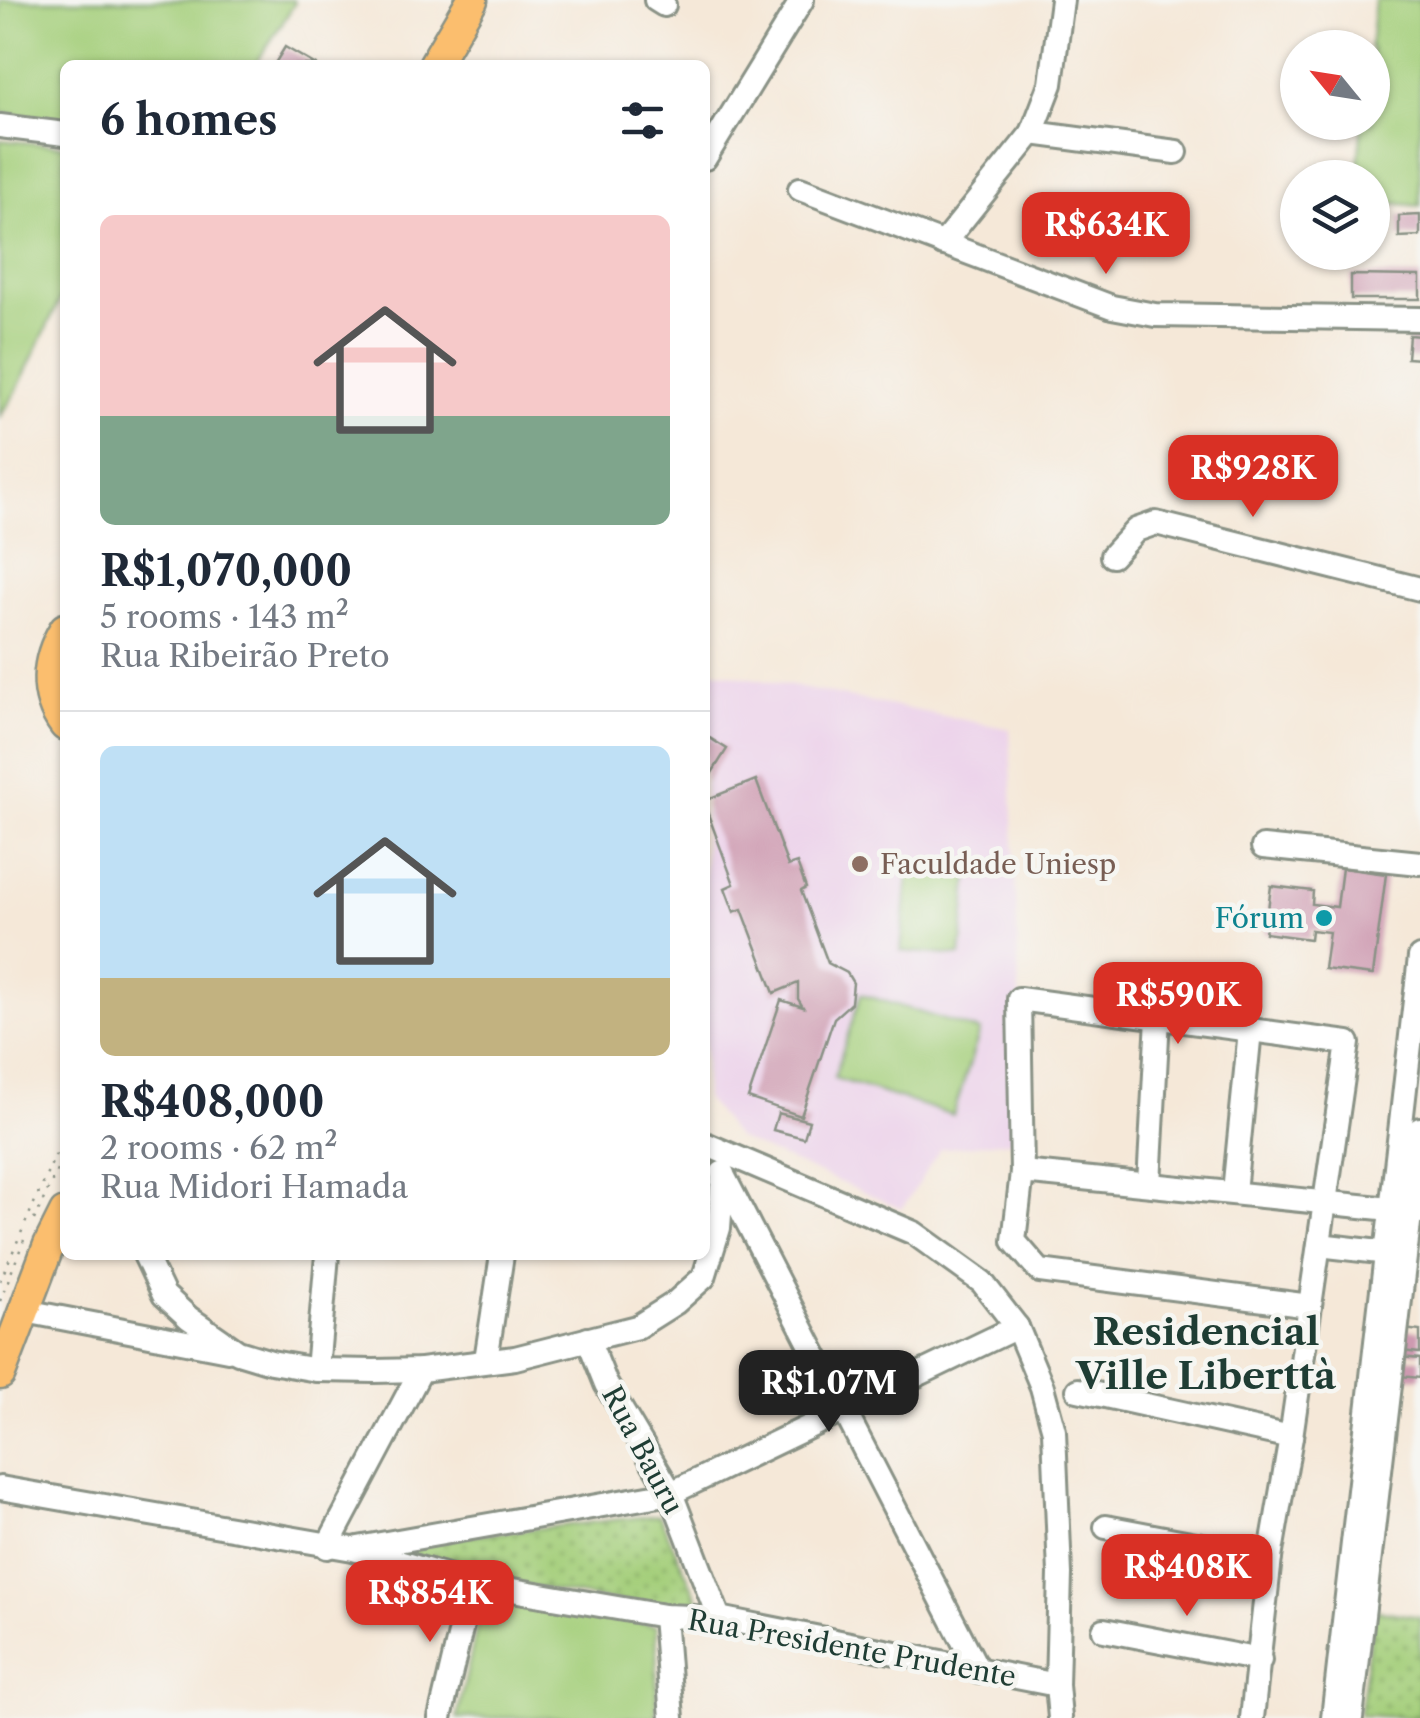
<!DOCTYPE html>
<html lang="en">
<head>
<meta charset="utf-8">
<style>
  :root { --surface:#fff; --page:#f6f6f7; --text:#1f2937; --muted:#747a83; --line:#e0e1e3; --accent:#d93025 }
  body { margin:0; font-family:"Libre Caslon Text",serif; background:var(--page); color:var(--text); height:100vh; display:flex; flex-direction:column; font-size:38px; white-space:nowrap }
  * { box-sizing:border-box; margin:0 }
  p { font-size:32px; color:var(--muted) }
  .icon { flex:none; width:55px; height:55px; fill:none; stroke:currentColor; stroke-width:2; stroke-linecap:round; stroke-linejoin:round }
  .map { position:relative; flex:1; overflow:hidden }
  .sheet { position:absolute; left:60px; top:60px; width:650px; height:1200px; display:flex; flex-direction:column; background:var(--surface); border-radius:15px; box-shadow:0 2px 8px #0004 }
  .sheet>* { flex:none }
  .needle { width:65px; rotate:300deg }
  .fabs { position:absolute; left:1280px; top:30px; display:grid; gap:20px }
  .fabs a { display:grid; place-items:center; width:110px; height:110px; border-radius:50%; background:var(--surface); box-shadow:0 2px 8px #0004; font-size:50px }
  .price { position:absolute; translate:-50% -85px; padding:0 22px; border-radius:20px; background:var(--accent); color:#fff; font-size:32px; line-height:65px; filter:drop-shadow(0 2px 5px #0008) }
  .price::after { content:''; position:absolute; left:50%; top:60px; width:30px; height:22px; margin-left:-15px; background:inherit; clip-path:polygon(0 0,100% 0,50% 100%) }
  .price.on { background:#222; color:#fff }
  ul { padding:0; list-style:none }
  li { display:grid; align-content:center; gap:20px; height:530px; padding:0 40px }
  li+li { border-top:2px solid var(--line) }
  li span { display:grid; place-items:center; height:310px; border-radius:15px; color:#555 }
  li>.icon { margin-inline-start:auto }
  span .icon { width:180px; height:180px; fill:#fffc; stroke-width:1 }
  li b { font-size:42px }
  h2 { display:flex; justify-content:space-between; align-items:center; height:120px; padding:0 40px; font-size:42px }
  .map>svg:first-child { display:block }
  .built { fill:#ecd1ea }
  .grass { fill:#a5cf7b; stroke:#628658; stroke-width:2.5 }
  .park { fill:url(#park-dots); stroke:#628658; stroke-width:2.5 }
  .building { fill:#cd9ab0 }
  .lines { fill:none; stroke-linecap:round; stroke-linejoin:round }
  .minor-casing { stroke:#8a9286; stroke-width:28 }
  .major-casing { stroke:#8a9286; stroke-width:35 }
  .path { stroke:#8a9286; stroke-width:2.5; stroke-dasharray:2.5 8; stroke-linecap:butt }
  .minor { stroke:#fff; stroke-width:22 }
  .major { stroke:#fbbe6e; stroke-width:30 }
  .education-dot { fill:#8d6e63; stroke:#f6f6f2; stroke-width:4 }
  .culture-dot { fill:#0f9aa8; stroke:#f6f6f2; stroke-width:4 }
  .labels { text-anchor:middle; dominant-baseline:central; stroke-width:9; stroke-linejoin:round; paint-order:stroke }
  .education-label { font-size:28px; fill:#785e54; stroke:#f6f6f2; text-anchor:start }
  .culture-label { font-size:28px; fill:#0d838f; stroke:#f6f6f2; text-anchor:end }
  .street-label { font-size:28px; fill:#1f3d34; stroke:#f6f6f2 }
  .district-label { font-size:38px; font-weight:bold; fill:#1f3d34; stroke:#f6f6f2 }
</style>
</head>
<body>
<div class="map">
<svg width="1420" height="1718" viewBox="0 0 1420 1718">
  <defs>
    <pattern id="park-dots" width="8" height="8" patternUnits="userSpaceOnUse" patternTransform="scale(2.5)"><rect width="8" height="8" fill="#a5cf7b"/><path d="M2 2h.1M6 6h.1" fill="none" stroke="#86a966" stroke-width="1.8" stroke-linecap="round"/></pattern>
  </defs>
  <rect width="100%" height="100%" fill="#f6f6f2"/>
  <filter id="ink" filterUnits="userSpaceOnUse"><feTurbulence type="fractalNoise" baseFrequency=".01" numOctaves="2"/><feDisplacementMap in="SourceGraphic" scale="20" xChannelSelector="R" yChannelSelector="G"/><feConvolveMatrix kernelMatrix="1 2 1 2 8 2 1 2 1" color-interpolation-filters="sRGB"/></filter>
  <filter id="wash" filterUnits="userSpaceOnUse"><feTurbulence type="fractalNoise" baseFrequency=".0048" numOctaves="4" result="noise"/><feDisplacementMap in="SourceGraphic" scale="40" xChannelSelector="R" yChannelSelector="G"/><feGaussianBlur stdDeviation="2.25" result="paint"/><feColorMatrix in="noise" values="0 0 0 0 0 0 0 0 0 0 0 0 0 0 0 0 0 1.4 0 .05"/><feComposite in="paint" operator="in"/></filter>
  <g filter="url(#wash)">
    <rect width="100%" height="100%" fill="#f5e8d8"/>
    <!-- built -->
    <polygon class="built" points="705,669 1010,729 1024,1139 940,1149 902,1209 737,1138 705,1098"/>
    <!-- grass -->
    <g class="grass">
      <polygon points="0,0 293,0 295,3 255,65 65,65 65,121 0,113"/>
      <polygon points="1375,0 1420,0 1420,206 1373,201 1372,178 1357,177 1362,123 1372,122 1372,48 1370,47"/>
      <polygon points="0,140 65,146 65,289 16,392 0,416"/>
      <polygon points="909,864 969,869 961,956 901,951"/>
      <polygon points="861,994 980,1031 953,1115 834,1078"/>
      <polygon points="484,1594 657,1626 656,1718 457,1718"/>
    </g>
    <!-- park -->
    <g class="park">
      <path d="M659 1515 702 1608C591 1605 475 1575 368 1547Z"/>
      <polygon points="1374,1610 1420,1617 1420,1718 1359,1715"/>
    </g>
    <g id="blocks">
      <!-- building -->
      <g class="building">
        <polygon points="285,47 316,65 274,65"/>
        <polygon points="1420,215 1420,236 1399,237 1399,216"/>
        <polygon points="1351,275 1420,276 1420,299 1351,299"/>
        <polygon points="1409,335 1420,336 1420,359 1407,358"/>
        <polygon points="705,735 727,749 705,784"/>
        <polygon points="756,780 788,866 797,863 806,888 801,891 828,963 847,973 853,983 851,1003 834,1018 801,1116 748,1098 781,1000 803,1007 798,999 798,983 774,993 742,909 734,912 725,888 734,884 705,806 705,800"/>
        <polygon points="1342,868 1386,874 1373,975 1324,969 1329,932 1311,930 1310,939 1265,933 1271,886 1313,891 1312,904 1337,907"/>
        <polygon points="778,1113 809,1121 804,1138 773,1130"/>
        <polygon points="1404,1329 1420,1331 1420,1353 1401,1351"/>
        <polygon points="1401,1357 1420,1359 1420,1378 1399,1376"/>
      </g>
    </g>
  </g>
  <g filter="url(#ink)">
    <use href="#blocks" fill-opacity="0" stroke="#8a9286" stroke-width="2.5"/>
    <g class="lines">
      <defs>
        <g id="minor">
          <polyline points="656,0 664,5"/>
          <polyline points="1062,0 1051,84 1032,133 1176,152"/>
          <polyline points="0,126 65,134"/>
          <polyline points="705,158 802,0"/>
          <polyline points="800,189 1112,307 1155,315 1420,319"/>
          <polyline points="943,244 1032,133"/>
          <polyline points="1112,556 1136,530 1156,523 1420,589"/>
          <polyline points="1263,847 1420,863"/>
          <polyline points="705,1144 914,1233 982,1282 1017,1327 1042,1387 1054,1431 1060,1574 1057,1685 1060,1718"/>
          <polyline points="1022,1172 1019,999 1348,1043 1291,1437 1270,1558 1252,1718"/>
          <polyline points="722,1173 979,1672"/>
          <polyline points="1149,1184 1158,1018"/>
          <polyline points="1234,1192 1250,1030"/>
          <polyline points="1319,1245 1388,1253"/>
          <polyline points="145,1255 164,1295 189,1318 238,1352 271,1362 317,1370 374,1371 421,1370 515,1358 637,1327 675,1303 704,1277 719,1228 723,1174"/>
          <polyline points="1310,1306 1040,1271 1014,1241 1022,1172 1420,1212"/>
          <polyline points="25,1311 228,1350"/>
          <polyline points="588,1339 606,1384 671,1493 719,1618"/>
          <polyline points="486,1360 502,1255"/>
          <polyline points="317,1370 327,1255"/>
          <polyline points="1078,1390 1291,1437"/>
          <polyline points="0,1488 353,1549 472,1583 664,1616 719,1618 1057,1685"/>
          <polyline points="1106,1527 1270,1558"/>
          <polyline points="327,1547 421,1370"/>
          <polyline points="358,1548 671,1493 1017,1327"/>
          <polyline points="664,1616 672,1718"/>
          <polyline points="1104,1630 1260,1660"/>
          <polyline points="440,1718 472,1583"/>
          <polyline points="1333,1718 1420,957"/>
          <polyline points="1351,1718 1420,1129"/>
        </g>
        <g id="major">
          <polyline points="434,65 472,0"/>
          <path d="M65 629C46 660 43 695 65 725"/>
          <polyline points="0,1374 49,1245 65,1213"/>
        </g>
      </defs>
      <!-- minor casing -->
      <use href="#minor" class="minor-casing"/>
      <!-- major casing -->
      <use href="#major" class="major-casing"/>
      <!-- path -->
      <g class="path">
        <polyline points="34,1220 65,1153"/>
        <polyline points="0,1281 65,1133"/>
        <polyline points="0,1301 24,1240"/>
      </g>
      <!-- minor -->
      <use href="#minor" class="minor"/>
      <!-- major -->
      <use href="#major" class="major"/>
    </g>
  </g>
  <!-- markers -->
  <circle class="education-dot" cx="860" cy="864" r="10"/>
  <circle class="culture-dot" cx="1324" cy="918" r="10"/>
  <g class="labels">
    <!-- education labels -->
    <g class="education-label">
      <text x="880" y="864">Faculdade Uniesp</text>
    </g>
    <!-- culture labels -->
    <g class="culture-label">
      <text x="1304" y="918">Fórum</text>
    </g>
    <!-- street labels -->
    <g class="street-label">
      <text transform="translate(643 1450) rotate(62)">Rua Bauru</text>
      <text transform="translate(852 1648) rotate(10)">Rua Presidente Prudente</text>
    </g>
    <!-- district labels -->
    <g class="district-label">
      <text x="1206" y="1331">Residencial<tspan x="1206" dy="44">Ville Liberttà</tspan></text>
    </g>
  </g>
</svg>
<div class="fabs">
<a><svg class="needle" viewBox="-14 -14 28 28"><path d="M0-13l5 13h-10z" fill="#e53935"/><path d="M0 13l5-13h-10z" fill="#747a83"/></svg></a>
<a><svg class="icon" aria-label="layers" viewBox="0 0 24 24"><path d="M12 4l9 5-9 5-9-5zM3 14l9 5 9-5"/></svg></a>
</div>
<b class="price" style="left:1106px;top:277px">R$634K</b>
<b class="price" style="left:1253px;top:520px">R$928K</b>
<b class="price" style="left:1178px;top:1047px">R$590K</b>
<b class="price on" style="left:829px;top:1435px">R$1.07M</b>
<b class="price" style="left:1187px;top:1619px">R$408K</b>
<b class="price" style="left:430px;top:1645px">R$854K</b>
<section class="sheet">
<h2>6 homes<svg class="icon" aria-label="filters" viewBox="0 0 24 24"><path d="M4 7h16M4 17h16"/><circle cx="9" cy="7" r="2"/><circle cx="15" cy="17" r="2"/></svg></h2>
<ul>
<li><span style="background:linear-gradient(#f6c9c9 65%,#7fa58c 0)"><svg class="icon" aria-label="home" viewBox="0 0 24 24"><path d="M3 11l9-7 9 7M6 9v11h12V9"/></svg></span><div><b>R$1,070,000</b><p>5 rooms · 143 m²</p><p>Rua Ribeirão Preto</p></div></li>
<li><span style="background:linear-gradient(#bfe0f5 75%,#c2b280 0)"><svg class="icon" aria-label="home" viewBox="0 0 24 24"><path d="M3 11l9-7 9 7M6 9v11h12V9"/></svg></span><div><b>R$408,000</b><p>2 rooms · 62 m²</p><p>Rua Midori Hamada</p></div></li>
</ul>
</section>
</div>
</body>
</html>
